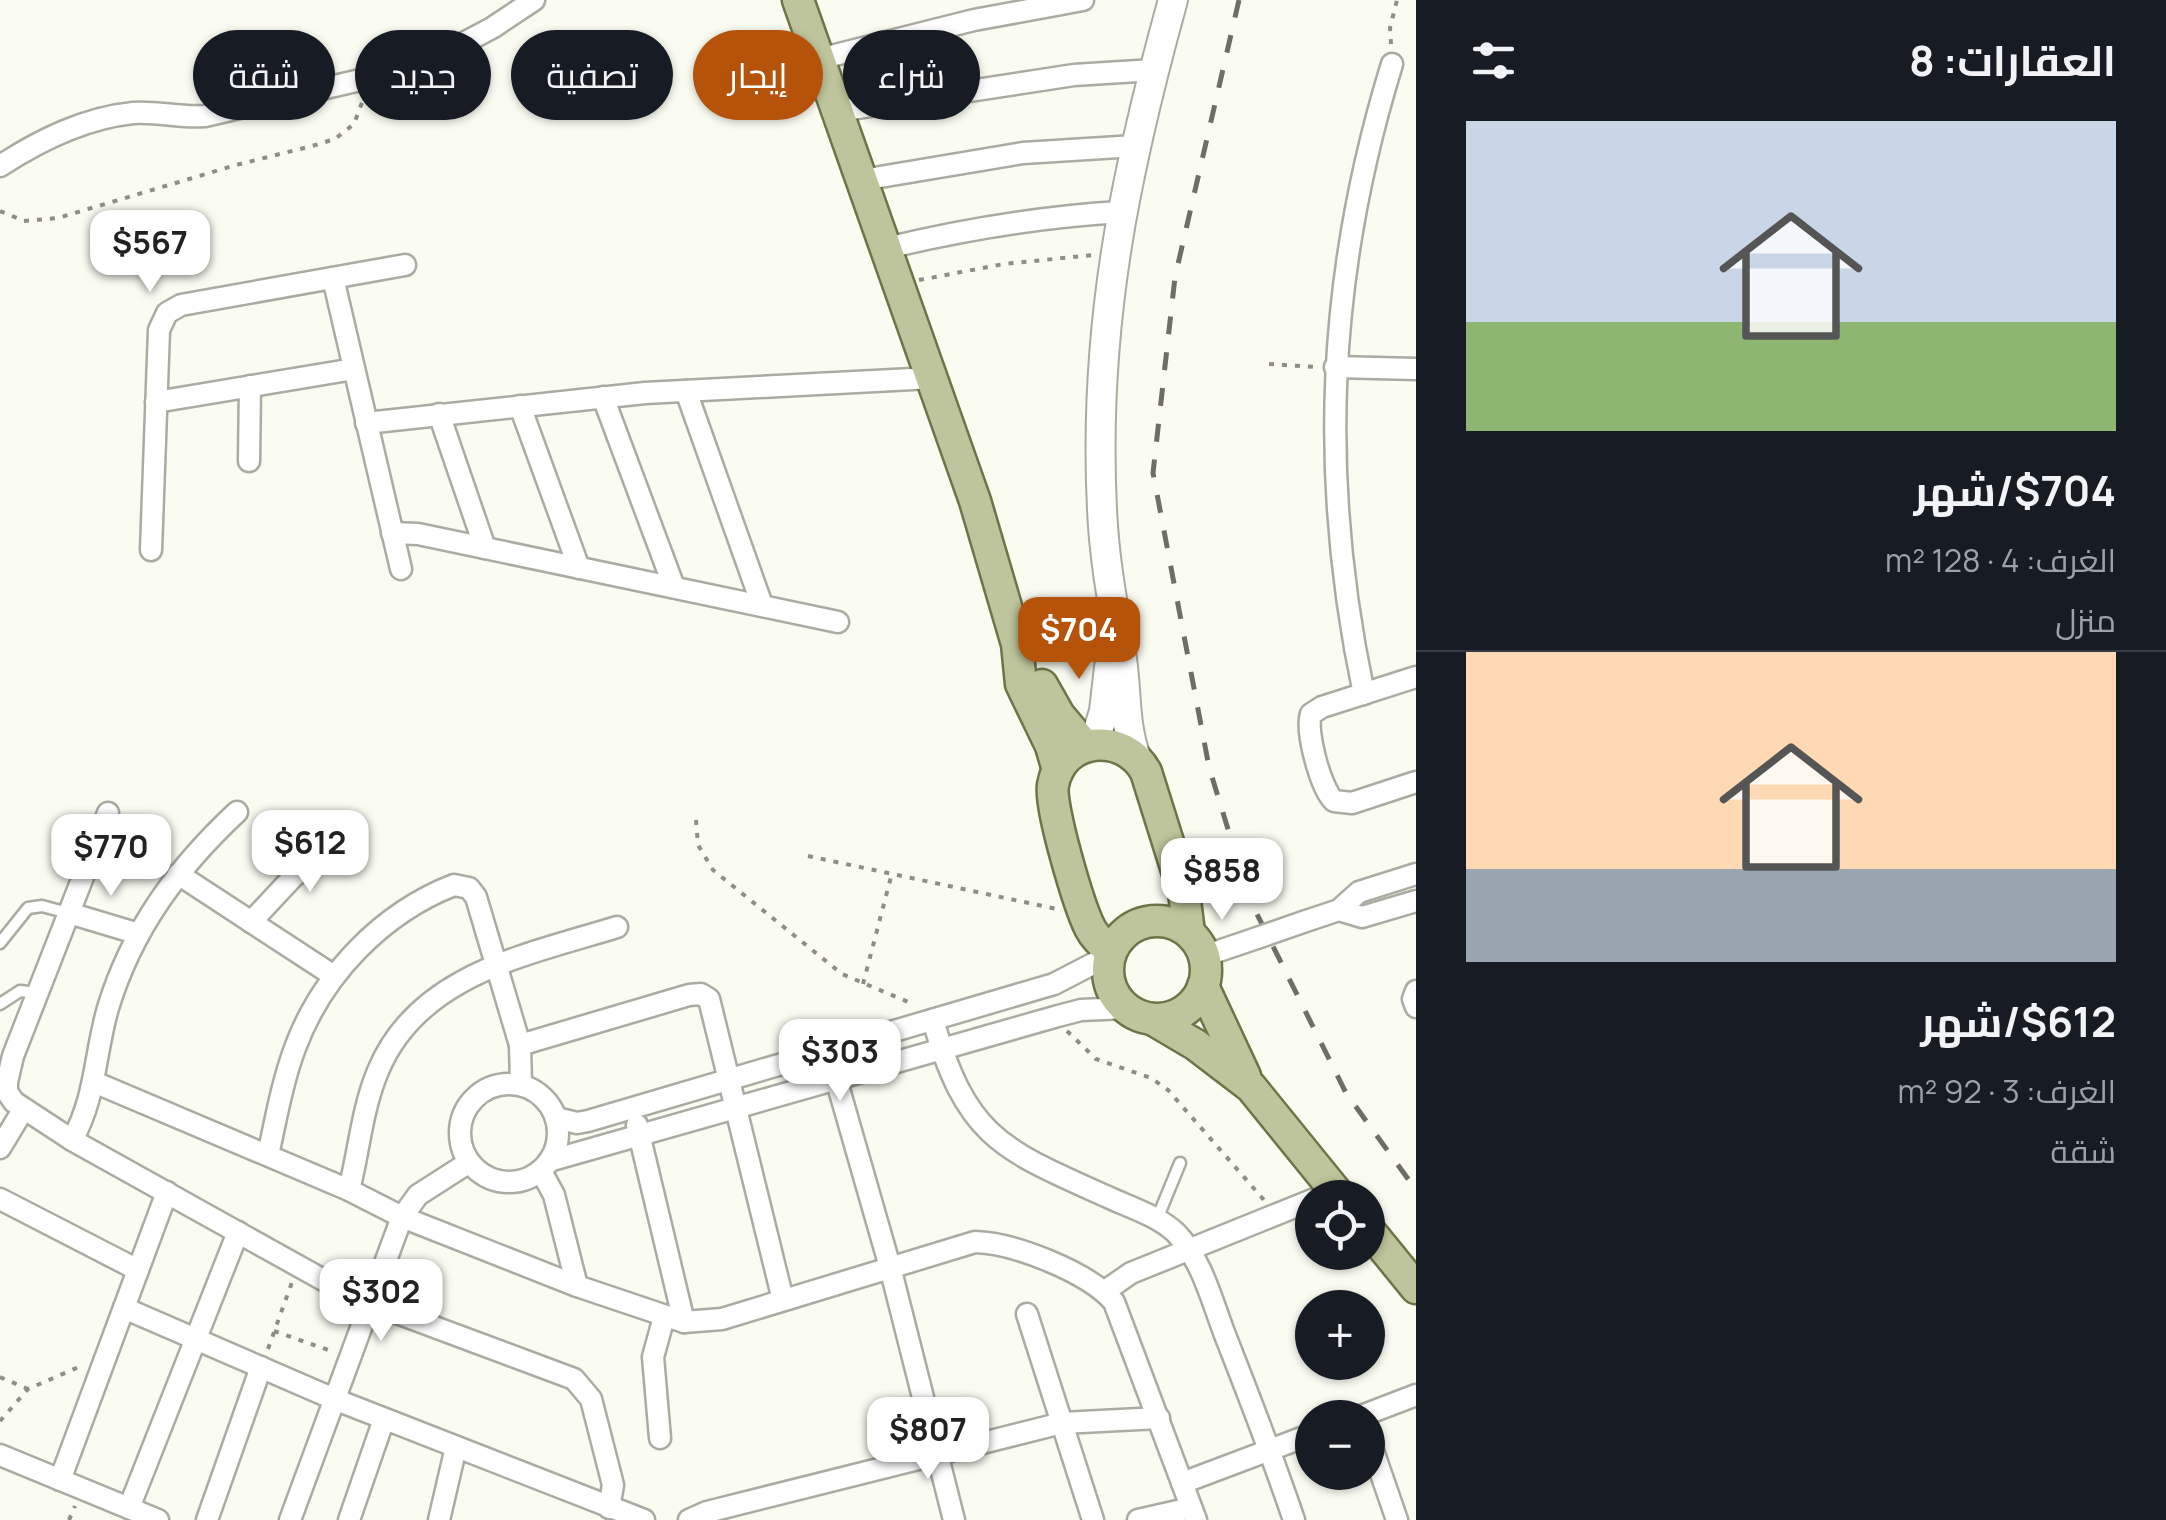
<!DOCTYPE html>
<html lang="ar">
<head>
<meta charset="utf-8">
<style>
  :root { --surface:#171b24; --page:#242831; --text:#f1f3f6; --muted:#9ea1a6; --line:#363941; --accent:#b45309 }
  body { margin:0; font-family:Manrope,Cairo,sans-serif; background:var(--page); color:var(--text); direction:rtl; height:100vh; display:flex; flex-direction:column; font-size:38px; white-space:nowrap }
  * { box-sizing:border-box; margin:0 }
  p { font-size:32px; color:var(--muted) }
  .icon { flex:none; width:55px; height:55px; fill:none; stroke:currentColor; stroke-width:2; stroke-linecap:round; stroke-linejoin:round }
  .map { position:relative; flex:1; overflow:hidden; direction:ltr }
  .details { display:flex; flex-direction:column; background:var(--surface); width:750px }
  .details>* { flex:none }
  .hud { position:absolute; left:30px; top:30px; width:950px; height:90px; direction:rtl; display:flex; gap:20px }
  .buttons { position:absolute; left:1295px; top:1180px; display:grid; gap:20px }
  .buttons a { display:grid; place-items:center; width:90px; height:90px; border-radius:50%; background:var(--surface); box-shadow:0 2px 8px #0004; font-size:50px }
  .price { position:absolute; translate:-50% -85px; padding:0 22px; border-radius:20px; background:#fff; color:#222; font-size:32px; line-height:65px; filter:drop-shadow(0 2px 5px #0008) }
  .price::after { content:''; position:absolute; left:50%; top:60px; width:30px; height:22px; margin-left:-15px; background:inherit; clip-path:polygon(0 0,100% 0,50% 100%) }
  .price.active { background:var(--accent); color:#fff }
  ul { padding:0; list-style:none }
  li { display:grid; align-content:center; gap:20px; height:530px; padding:0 50px }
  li+li { border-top:2px solid var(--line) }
  li span { display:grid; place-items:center; height:310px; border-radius:0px; color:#555 }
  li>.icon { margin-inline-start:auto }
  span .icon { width:180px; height:180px; fill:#fffc; stroke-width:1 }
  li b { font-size:42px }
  h2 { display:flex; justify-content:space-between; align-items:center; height:120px; padding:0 50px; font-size:42px }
  .chip { padding:0 35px; border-radius:45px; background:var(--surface); box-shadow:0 2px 8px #0004; font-size:35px; line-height:90px }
  .chip.active { background:var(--accent); color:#fff }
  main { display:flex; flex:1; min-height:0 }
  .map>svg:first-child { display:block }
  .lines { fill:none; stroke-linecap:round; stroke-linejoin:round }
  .service-casing { stroke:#aaaca2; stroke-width:15 }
  .minor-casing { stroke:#aaaca2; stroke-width:25 }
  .secondary-casing { stroke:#aaaca2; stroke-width:32 }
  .primary-casing { stroke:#6e7447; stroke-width:35 }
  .path { stroke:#8d8e88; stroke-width:4; stroke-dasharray:5 8; stroke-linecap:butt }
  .service { stroke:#fff; stroke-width:10 }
  .minor { stroke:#fff; stroke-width:20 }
  .secondary { stroke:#fff; stroke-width:28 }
  .primary { stroke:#bec49b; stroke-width:30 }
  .rail { stroke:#6d6e68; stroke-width:5; stroke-dasharray:18 18; stroke-linecap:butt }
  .minor-bridge-casing { stroke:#aaaca2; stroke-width:25; stroke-linecap:butt }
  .minor-bridge { stroke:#fff; stroke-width:20 }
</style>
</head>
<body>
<main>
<section class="details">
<h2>العقارات: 8<svg class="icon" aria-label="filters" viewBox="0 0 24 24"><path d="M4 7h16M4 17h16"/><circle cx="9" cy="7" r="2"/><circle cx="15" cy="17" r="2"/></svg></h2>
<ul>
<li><span style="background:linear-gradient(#c9d6e8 65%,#8fb573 0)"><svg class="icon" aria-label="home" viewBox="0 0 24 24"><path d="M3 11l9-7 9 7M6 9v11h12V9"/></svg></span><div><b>$704/شهر</b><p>الغرف: 4 · 128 m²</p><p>منزل</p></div></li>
<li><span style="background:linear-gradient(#ffd9b3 70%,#9aa5b1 0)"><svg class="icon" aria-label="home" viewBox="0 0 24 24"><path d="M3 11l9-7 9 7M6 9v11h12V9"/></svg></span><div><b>$612/شهر</b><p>الغرف: 3 · 92 m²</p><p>شقة</p></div></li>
</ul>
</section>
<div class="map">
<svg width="1416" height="1520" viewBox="0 0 1416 1520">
  <rect width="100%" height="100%" fill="#fafbf1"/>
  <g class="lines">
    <defs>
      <g id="service">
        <polyline points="0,943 28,908 42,906 68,913"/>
        <polyline points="0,1004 20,991 38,993"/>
        <polyline points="1157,1219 1180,1163"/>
      </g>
      <g id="minor">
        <polyline points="819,59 974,20 1083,0"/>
        <polyline points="838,111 1074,75 1154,70"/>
        <path d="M0 166C40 140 84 118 133 113 157 111 180 118 205 116L369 78 433 59 492 28 534 0"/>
        <polyline points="862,180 1023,153 1135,146"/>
        <path d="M887 248C965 229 1040 217 1120 212"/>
        <polyline points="333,278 401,569"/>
        <polyline points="1335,367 1416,369"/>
        <polyline points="686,391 762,605"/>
        <polyline points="603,397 674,587"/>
        <polyline points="156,402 354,369"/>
        <polyline points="520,406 579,568"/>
        <polyline points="439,414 485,548"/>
        <polyline points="366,423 645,393 932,378"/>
        <polyline points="249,461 250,386"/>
        <polyline points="392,533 418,534 838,622"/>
        <polyline points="151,550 159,330 167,313 181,305 405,265"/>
        <path d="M1416 677 1322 707 1311 714C1305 731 1321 789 1334 801L1352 803 1416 782"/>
        <path d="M1364 694C1318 477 1327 275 1392 64"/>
        <polyline points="108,813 13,1056 7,1082 7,1092 14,1102 72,1140 354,1297 574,1379 591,1399 613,1485 609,1508"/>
        <polyline points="178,874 334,976"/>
        <polyline points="1339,910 1362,917 1416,901"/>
        <polyline points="69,913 139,934"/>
        <polyline points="1306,921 1339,910 1359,892 1416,874"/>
        <polyline points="251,922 293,877 341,839"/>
        <polyline points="1204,956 1257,938"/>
        <polyline points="1416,991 1413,999 1416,1007"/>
        <path d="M933 1020C967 1140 1004 1150 1110 1198 1132 1208 1158 1216 1176 1233 1202 1260 1212 1301 1225 1335 1249 1396 1273 1458 1294 1520"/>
        <polyline points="520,1045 689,995 701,994 709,999 783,1300"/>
        <polyline points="833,1068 890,1267 954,1520"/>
        <path d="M94 1082 349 1190 402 1217 577 1286 684 1322 722 1319 975 1242C1014 1243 1088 1272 1114 1302L1196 1520"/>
        <circle cx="509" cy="1133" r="49"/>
        <polyline points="556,1118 577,1123 588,1121 1054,984 1110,955"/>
        <polyline points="637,1125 684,1322"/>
        <path d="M72 1140C96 1098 95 1052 108 1008 132 929 178 867 237 812"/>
        <polyline points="0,1148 23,1110"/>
        <path d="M268 1155C276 1119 282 1083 295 1048 322 975 382 913 454 885L469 888 476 897 520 1045 521 1085"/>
        <polyline points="549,1161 1058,1016 1081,1010 1126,1008"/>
        <polyline points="541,1171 554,1195 577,1286"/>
        <path d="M349 1190C359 1151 362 1109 378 1071 418 974 527 955 617 927"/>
        <polyline points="0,1199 138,1270"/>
        <polyline points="1105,1291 1131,1273 1312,1200"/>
        <polyline points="124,1308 334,1399 644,1520"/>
        <polyline points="1027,1314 1093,1520"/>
        <polyline points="1356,1418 1416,1395"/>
        <polyline points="1368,1436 1397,1520"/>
        <polyline points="660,1438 653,1357 664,1317"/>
        <polyline points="0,1455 158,1520"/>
        <polyline points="60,1480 167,1192"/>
        <polyline points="1182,1483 1312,1434"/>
        <polyline points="129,1508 238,1232"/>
        <polyline points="207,1520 261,1367"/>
        <polyline points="290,1520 402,1217 418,1195 468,1163"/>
        <polyline points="349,1520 384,1419"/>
        <polyline points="439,1520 456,1447"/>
        <polyline points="689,1520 707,1512 1062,1423 1159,1418"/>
        <polyline points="1138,1520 1191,1508"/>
      </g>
      <g id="secondary">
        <polyline points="1094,744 1104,711 1109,667"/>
        <path d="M1136 757C1124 724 1127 693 1122 659 1114 610 1104 560 1102 509 1093 327 1125 173 1173 0"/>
      </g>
      <g id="primary">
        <polyline points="798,0 975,501 1017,644 1021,684 1051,746 1058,770"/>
        <polyline points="1042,685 1059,715 1085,746"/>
        <circle cx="1157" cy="970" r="49"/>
        <path d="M1111 951C1103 944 1095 938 1090 928 1079 906 1049 806 1053 785 1062 736 1124 731 1146 772L1184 893 1189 932"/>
        <polyline points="1203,986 1245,1076"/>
        <polyline points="1152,1019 1196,1045 1251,1087 1341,1198"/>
        <polyline points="1368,1229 1416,1288"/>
      </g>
    </defs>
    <!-- service casing -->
    <use href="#service" class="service-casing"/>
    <!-- minor casing -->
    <use href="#minor" class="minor-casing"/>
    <!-- secondary casing -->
    <use href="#secondary" class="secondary-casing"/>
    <!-- primary casing -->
    <use href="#primary" class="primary-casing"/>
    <!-- path -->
    <g class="path">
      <polyline points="1391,44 1390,28 1397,0"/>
      <polyline points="0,211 24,221 58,218 236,165 312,146 335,139 354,124 364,97"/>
      <polyline points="919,280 1004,264 1093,255"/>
      <polyline points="1269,364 1315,367"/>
      <polyline points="696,820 698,845 713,870 842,974 913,1004"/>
      <polyline points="808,856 1057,909"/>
      <polyline points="863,984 892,873"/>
      <polyline points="1067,1031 1096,1059 1151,1078 1168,1090 1264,1200"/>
      <polyline points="274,1331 331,1351"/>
      <polyline points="268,1349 292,1282"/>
      <polyline points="0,1377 28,1389"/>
      <polyline points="0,1421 28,1389 81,1366"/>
      <polyline points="69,1520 75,1506"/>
    </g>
    <!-- service -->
    <use href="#service" class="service"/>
    <!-- minor -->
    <use href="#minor" class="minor"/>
    <!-- secondary -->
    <use href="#secondary" class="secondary"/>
    <!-- primary -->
    <use href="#primary" class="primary"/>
    <!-- rail -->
    <polyline class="rail" points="1239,0 1175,277 1153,473 1209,767 1249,898 1346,1093 1416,1190"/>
    <defs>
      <polyline id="minor-bridge" points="1257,938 1306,921"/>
    </defs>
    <!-- minor-bridge casing -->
    <use href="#minor-bridge" class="minor-bridge-casing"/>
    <!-- minor-bridge -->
    <use href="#minor-bridge" class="minor-bridge"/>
  </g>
</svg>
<div class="buttons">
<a><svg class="icon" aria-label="locate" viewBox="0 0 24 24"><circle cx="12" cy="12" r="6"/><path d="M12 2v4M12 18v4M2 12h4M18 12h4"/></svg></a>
<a>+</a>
<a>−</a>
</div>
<b class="price" style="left:150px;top:295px">$567</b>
<b class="price active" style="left:1079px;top:682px">$704</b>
<b class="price" style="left:310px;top:895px">$612</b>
<b class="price" style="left:111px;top:899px">$770</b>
<b class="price" style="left:1222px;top:923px">$858</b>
<b class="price" style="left:840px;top:1104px">$303</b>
<b class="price" style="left:381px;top:1344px">$302</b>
<b class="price" style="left:928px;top:1482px">$807</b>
<div class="hud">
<a class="chip">شراء</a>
<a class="chip active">إيجار</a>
<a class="chip">تصفية</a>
<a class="chip">جديد</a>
<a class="chip">شقة</a>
</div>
</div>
</main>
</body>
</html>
